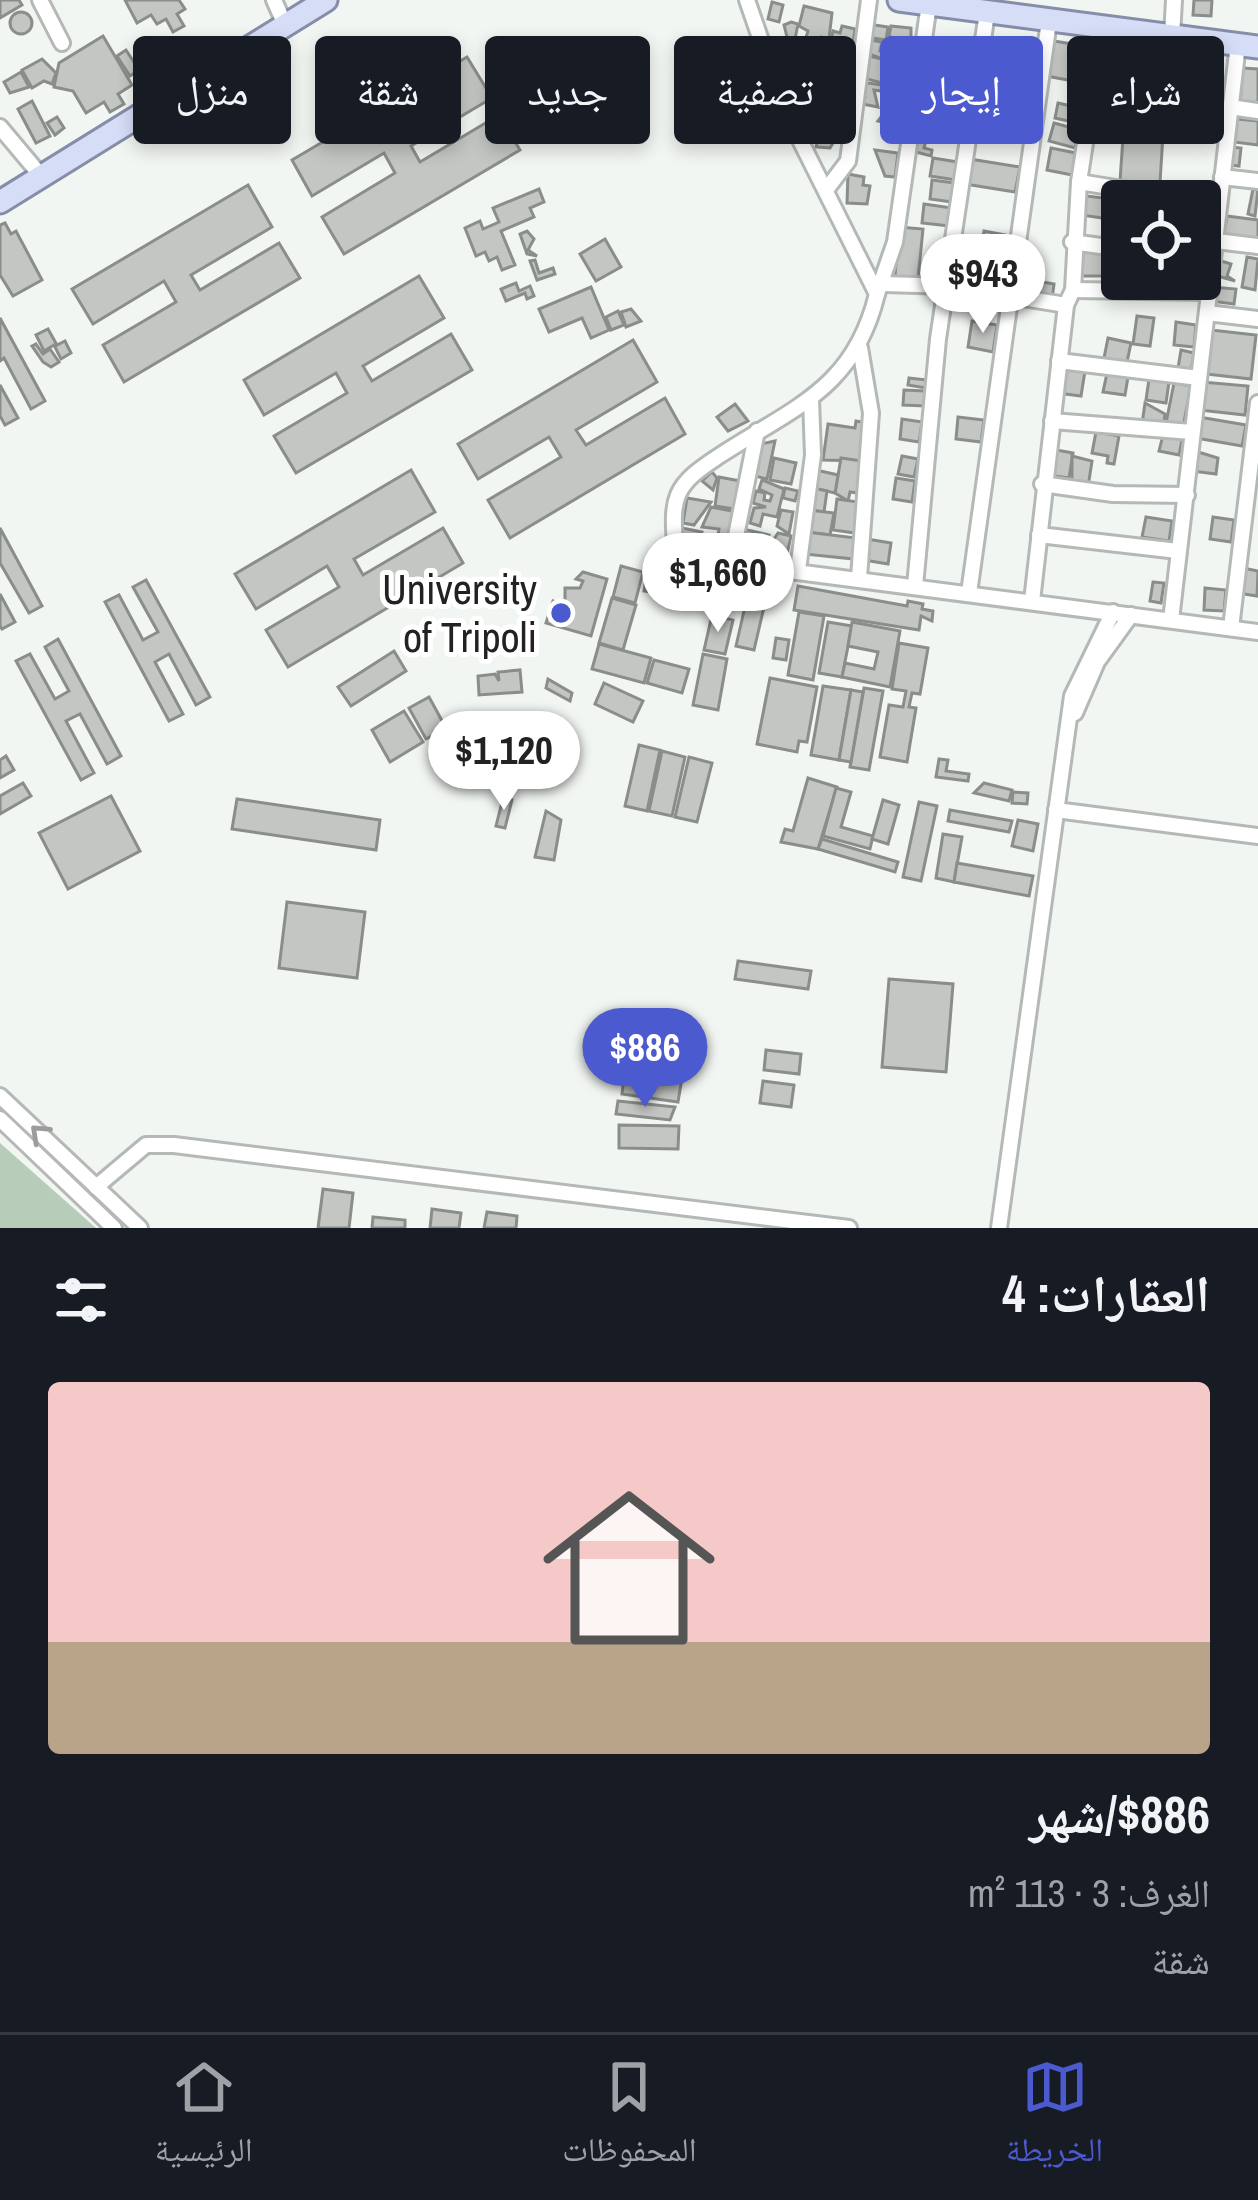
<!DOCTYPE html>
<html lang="ar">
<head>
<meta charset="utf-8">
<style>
  :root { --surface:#171b24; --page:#242831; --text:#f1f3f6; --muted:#9ea1a6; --line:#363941; --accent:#4c5ad0 }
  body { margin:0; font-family:"Archivo Narrow","Noto Naskh Arabic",sans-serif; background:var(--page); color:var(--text); direction:rtl; height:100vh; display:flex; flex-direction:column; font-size:45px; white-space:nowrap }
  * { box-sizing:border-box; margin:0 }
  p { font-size:39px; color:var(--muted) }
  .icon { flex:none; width:66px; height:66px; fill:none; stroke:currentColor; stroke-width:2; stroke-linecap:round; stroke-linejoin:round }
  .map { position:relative; height:1228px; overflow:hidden; direction:ltr }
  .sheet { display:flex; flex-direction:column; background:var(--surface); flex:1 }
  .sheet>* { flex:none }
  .top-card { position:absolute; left:36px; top:36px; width:1188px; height:108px; direction:rtl; display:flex; gap:24px }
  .controls { position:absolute; left:1101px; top:180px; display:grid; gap:24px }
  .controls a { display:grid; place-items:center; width:120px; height:120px; border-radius:12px; background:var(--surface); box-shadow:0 6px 18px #0003; font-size:60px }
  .price { position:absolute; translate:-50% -102px; padding:0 27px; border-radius:42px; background:#fff; color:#222; font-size:39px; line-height:78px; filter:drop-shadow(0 3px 6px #0008) }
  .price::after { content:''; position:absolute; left:50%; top:72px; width:36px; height:27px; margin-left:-18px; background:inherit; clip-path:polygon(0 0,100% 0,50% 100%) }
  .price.selected { background:var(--accent); color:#fff }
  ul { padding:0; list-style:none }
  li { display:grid; align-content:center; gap:24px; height:636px; padding:0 48px }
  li+li { border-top:3px solid var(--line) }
  li span { display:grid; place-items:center; height:372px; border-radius:12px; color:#555 }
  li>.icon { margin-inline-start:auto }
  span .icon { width:216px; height:216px; fill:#fffc; stroke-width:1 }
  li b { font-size:51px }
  h2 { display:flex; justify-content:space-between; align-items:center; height:144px; padding:0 48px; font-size:51px }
  .pill { padding:0 42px; border-radius:12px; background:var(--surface); box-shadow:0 6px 18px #0003; font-size:42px; line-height:108px }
  .pill.selected { background:var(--accent); color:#fff }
  .menu { display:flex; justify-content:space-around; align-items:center; height:168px; border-top:3px solid var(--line); background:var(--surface); font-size:33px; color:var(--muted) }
  .menu a { display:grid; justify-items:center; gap:6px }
  .menu .selected { color:var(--accent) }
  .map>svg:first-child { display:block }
  .green { fill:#b7cdb9 }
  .building { fill:#c3c6c3; stroke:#8a8e8b; stroke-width:3 }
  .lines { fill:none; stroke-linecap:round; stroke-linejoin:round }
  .minor-casing { stroke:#b5b9b6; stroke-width:20 }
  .primary-casing { stroke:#858da8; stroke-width:27 }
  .minor { stroke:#fff; stroke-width:14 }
  .primary { stroke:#d6ddf7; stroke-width:21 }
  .oneway { stroke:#9b9c9b }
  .poi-dot { fill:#4c5ad0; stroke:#fff; stroke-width:4.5 }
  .labels { text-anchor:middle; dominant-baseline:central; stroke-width:10; stroke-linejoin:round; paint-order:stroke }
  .poi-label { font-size:42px; fill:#212221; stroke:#fff; text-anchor:end }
</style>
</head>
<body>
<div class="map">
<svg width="1258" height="1228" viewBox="0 0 1258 1228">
  <rect width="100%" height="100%" fill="#f2f6f2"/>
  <!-- green -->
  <polygon class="green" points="0,1143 96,1228 0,1228"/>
  <!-- building -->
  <g class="building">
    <polygon points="0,0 19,0 22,5 0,18"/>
    <polygon points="125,0 179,0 185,9 177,14 184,26 173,32 166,19 157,24 151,15 137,23"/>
    <polygon points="1194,0 1212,0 1211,16 1193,15"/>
    <polygon points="772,2 783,5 779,22 768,19"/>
    <polygon points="804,6 832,13 829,39 821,37 819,44 805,41 808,31 799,26"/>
    <circle cx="21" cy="23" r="11"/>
    <polygon points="791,22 798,24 795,39 801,41 791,53 784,25"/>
    <polygon points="868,24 888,27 886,40 866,37"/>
    <polygon points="842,26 855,29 851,56 834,52 838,41 831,40 833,31 840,33"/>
    <polygon points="891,26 911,28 911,46 889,36"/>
    <polygon points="103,36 132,85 118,94 124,104 110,112 104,102 86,113 73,91 54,87 59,63"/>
    <polygon points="869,40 882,42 880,51 891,53 891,44 913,49 907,81 893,78 895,69 887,67 889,85 860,77 864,55 882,59 867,53"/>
    <polygon points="1048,40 1096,48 1089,84 1041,75"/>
    <polygon points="802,43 815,49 830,45 825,66 799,57"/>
    <polygon points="950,45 974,50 970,69 946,64"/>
    <polygon points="1119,46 1151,56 1155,50 1183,68 1179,75 1191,83 1175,110 1164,104 1158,115 1150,110 1148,133 1163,134 1160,183 1120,181 1126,94 1116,88"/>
    <polygon points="126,50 139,70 130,76 117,56"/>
    <polygon points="843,56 853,58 850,77 834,75"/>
    <polygon points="467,57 492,98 411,146 420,162 499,115 520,150 344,254 322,217 395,173 384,153 312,196 292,160"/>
    <polygon points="42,59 56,73 52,84 44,81 32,88 22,70"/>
    <polygon points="805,59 818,62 816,73 803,70"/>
    <polygon points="819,68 826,69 822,87 831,89 829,98 818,94 819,87 799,83 802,72 817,76"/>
    <polygon points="1243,68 1258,69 1258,106 1240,104"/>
    <polygon points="798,71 799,87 789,94 788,72"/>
    <polygon points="21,72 29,87 10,93 4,82"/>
    <polygon points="827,77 848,83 846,91 825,85"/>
    <polygon points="861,82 882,85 881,91 874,90 878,107 857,103 865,97"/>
    <polygon points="806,94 830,99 829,105 846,101 842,120 829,117 827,111 812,111 810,102 804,103"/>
    <polygon points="32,101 50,136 36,143 18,109"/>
    <polygon points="945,102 965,106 963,115 943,110"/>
    <polygon points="1058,103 1080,108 1077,123 1055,118"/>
    <polygon points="886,110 903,113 900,126 878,121"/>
    <polygon points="57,117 64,128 55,135 47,123"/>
    <polygon points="819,117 819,122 813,123 815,136 803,138 799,120"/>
    <polygon points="1237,119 1258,121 1258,145 1234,142"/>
    <polygon points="823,121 842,128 830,148 816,147"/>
    <polygon points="1054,123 1080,130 1075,148 1049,141"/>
    <polygon points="916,127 936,133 934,139 927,137 924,148 932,150 931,156 916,152"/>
    <polygon points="1231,147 1241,148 1239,166 1229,165"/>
    <polygon points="1051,148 1076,153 1072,175 1047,170"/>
    <polygon points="875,150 898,153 895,177 885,176"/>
    <polygon points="933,158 958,162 956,180 930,176"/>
    <polygon points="970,159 1020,167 1015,192 965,184"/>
    <polygon points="848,174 864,177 863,185 870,186 867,204 847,203"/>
    <polygon points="932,180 955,183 952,202 930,199"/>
    <polygon points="248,185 272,227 191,275 200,290 279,243 300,278 124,382 103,345 176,302 164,281 93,324 72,289"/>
    <polygon points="539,189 544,202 530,208 534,217 501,231 515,265 502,270 497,257 489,261 485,252 476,256 465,228 480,221 483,229 499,222 493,208"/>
    <polygon points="1253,189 1258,190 1255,216 1248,214"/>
    <polygon points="1078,195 1112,199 1109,219 1075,214"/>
    <polygon points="924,204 952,208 950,226 922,223"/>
    <polygon points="1227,216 1258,220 1258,245 1223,240"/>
    <polygon points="5,223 11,234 16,231 42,280 13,296 0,275 0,225"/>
    <polygon points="899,227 923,229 918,279 895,277"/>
    <polygon points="527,231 534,239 528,250 537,256 527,254 520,234"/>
    <polygon points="984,231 1005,235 1001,258 980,254"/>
    <polygon points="1200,234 1209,235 1206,254 1200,253"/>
    <polygon points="605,239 621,267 596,281 580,254"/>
    <rect x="1081" y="249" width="25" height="27"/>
    <polygon points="956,253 978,256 974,281 952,277"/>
    <polygon points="1247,257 1258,259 1255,290 1242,287"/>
    <polygon points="535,260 539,273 553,268 555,274 537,280 530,261"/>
    <polygon points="1218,260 1231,264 1227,276 1235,281 1214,275"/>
    <polygon points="1200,264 1205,265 1201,286 1178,282 1200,279"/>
    <polygon points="419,276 444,318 363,366 372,381 451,334 472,370 296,473 274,436 347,393 336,373 264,415 244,380"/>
    <polygon points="1037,281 1054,284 1052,299 1035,297"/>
    <polygon points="516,283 519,291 530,286 534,296 527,299 525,293 506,301 501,289"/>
    <polygon points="591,287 609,330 591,338 582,318 549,332 539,309"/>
    <polygon points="1212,287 1236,289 1234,304 1211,301"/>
    <polygon points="631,309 641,321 626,327 621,312"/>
    <polygon points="618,311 624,325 611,330 606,317"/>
    <polygon points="1137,316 1154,318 1150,346 1133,344"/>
    <polygon points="0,318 45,401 31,409 4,358 0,361"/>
    <polygon points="972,321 997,325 993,352 968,347"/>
    <polygon points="1176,322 1196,325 1194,347 1174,345"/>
    <polygon points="48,329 57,345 65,341 71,353 61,359 54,345 44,351 36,335"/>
    <polygon points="1211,330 1256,335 1251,379 1206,374"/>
    <polygon points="1108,338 1131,343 1127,362 1104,358"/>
    <polygon points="633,340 657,382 576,430 586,445 665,398 685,434 510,538 488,500 561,457 549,437 478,479 458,444"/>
    <polygon points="36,344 43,354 50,349 59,362 51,367 43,362 32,346"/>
    <polygon points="1181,350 1194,353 1191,370 1178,368"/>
    <polygon points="1061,368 1085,371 1081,396 1057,393"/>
    <polygon points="1107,373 1128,377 1125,395 1103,392"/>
    <polygon points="909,378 927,380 926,388 908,385"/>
    <polygon points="1149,379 1169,382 1166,403 1146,400"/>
    <polygon points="1202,382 1248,386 1245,415 1199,410"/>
    <polygon points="1174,383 1191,386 1183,427 1166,423"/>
    <polygon points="0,385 18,418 5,425 0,416"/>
    <polygon points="904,390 925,391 925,406 903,405"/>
    <polygon points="1145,403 1165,414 1163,427 1142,424"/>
    <polygon points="735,404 748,421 728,431 717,417"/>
    <polygon points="958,417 984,420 981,442 956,439"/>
    <polygon points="1199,417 1246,425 1242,446 1196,438"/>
    <polygon points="902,419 922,422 919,442 900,439"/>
    <polygon points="856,421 867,423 862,461 823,460 828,424 855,428"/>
    <polygon points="1096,432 1119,436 1114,464 1107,463 1108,456 1092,453"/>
    <polygon points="1163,435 1182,440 1179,455 1159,451"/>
    <polygon points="775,441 767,479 755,476 761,444"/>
    <polygon points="1051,449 1073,453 1069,478 1047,475"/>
    <polygon points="1195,451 1218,458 1216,474 1192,471"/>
    <polygon points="902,456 918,459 914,477 898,474"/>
    <polygon points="1072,456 1092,461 1088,487 1072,480"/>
    <polygon points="774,458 796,463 791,484 770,480"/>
    <polygon points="841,458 862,461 857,493 850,492 848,501 835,493"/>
    <polygon points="411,470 435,512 354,559 363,575 443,528 463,563 288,667 266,630 339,587 327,566 256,609 235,574"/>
    <polygon points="816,470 838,475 835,493 813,488"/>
    <polygon points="712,472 717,478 713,490 702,481"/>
    <polygon points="719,477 740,481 735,509 715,506"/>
    <polygon points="896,478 915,481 912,502 893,499"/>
    <polygon points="762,480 784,489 777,517 763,514 760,526 750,523 754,508 766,507 753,503 756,491 765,493 764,500 770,501 772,495 759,489"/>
    <polygon points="785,488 798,491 795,501 783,498"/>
    <polygon points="813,488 827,491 824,512 809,510"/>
    <polygon points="687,498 711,502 694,525 683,523"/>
    <polygon points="837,499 858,502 855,533 833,530"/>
    <polygon points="711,507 737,512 730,548 716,546 719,529 702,527"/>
    <polygon points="781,510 793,512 789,534 777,526"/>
    <polygon points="809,510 834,513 830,535 806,532"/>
    <polygon points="1146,517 1172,521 1169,541 1142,537"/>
    <polygon points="1213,517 1234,520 1231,542 1210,539"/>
    <polygon points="0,528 42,606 29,613 0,563"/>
    <polygon points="682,528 702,532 701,555 677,549"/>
    <polygon points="743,529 769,535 764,556 748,552 751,542 741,540"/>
    <polygon points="806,532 856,538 854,559 804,554"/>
    <polygon points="778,533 791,536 787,554 767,550"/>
    <polygon points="867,539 891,543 888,564 864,560"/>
    <polygon points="621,566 643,572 635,603 613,597"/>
    <polygon points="648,566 732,579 728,604 644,591"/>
    <polygon points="1243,568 1258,571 1257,596 1238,593"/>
    <polygon points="583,572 607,579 591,636 546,623 553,601 565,605 565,588 580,588 583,581 576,579"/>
    <polygon points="146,580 210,697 196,705 169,654 155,662 183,714 169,721 105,602 119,595 143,640 158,632 133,587"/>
    <polygon points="1153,582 1164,583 1161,603 1150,601"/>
    <polygon points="798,586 907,606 908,601 923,604 922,609 933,611 932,621 921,616 919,630 794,610"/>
    <polygon points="1205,588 1226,590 1224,611 1204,610"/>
    <polygon points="0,594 15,622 2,629 0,626"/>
    <polygon points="612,598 636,605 623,650 599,643"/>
    <polygon points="746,602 764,607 754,650 736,646"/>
    <polygon points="799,612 824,616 813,680 788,675"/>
    <polygon points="712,615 733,620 725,654 704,650"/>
    <polygon points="828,622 852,626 842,677 819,673"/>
    <polygon points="852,622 900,631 890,687 842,677 845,663 874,669 878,652 848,646"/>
    <polygon points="776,638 789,640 786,660 773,658"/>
    <polygon points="58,639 121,756 107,764 80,714 66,721 94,773 81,780 16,661 30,654 55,699 69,691 45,647"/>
    <polygon points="899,643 928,648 920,694 912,693 909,707 916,708 907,762 880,757 889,705 903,707 906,691 892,689"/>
    <polygon points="599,644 651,658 644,683 592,669"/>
    <polygon points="394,651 406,671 351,706 338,687"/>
    <polygon points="703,654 727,659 718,710 693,705"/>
    <polygon points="654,660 689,669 682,693 647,683"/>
    <polygon points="520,670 522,692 479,695 478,676 495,674 499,681 498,672"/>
    <polygon points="770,678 817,687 807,742 799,741 797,752 757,744"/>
    <polygon points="548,679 572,693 570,701 546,688"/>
    <polygon points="604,683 643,701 633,722 595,704"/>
    <polygon points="823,686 851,690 839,760 811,755"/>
    <polygon points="864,688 883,691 869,770 850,767"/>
    <polygon points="851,690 863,692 851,762 839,760"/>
    <polygon points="429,697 446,728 426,739 409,708"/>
    <polygon points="404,711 423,742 390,762 372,730"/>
    <polygon points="639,745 660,750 647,811 625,806"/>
    <polygon points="662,751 685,757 672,816 649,811"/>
    <polygon points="6,756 14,770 0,778 0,760"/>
    <polygon points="689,757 712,763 697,822 675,817"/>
    <polygon points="939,759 948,760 946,771 969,774 968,781 936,777"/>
    <polygon points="808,778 837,787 818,849 781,842 785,829 793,831"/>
    <polygon points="23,783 31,796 0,814 0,796"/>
    <polygon points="984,783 1012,790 1009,801 974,793"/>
    <polygon points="836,788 851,792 841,827 873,836 870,849 823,836"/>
    <polygon points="1013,792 1028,793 1027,804 1012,803"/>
    <polygon points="111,796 140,851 68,889 39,833"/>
    <polygon points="503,798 512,800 505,828 496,826"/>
    <polygon points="237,799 380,820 376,850 232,829"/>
    <polygon points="883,800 899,805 888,844 872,839"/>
    <polygon points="919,802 937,806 921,881 903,877"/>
    <polygon points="950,810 1012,821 1009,832 948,821"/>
    <polygon points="546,811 561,820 554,860 535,857"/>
    <polygon points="1018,820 1038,824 1033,851 1012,846"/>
    <polygon points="943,834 962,837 954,882 936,878"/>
    <polygon points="822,839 898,862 895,872 818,849"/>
    <polygon points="957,863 1033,876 1029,896 954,882"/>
    <polygon points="287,902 365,912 357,978 279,968"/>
    <polygon points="738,961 811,971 808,989 735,979"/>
    <polygon points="889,979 953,984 946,1072 882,1067"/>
    <polygon points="650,1033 685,1038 682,1063 646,1058"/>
    <polygon points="766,1050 801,1054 799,1074 764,1070"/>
    <polygon points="625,1070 682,1078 678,1102 622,1094"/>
    <polygon points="763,1081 794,1085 791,1107 760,1103"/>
    <polygon points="618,1101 675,1107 670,1120 616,1114"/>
    <polygon points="619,1125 679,1126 678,1149 619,1148"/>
    <polygon points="323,1189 353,1193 349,1228 318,1228"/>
    <polygon points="432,1209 461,1213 459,1228 430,1228"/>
    <polygon points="487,1212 517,1216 516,1228 484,1228"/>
    <polygon points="373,1217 405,1220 405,1228 372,1228"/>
  </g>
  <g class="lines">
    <defs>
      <g id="minor">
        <polyline points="40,0 62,43"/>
        <polyline points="274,0 285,25"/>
        <path d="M747 0 785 110 877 294C854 389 794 407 719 456 704 466 685 478 678 495 671 512 675 533 675 551L704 560 1258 632"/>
        <polyline points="1172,36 1174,0"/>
        <polyline points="1230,107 1258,111"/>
        <polyline points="0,127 42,177"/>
        <polyline points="1222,177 1258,181"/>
        <polyline points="1079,182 1197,201"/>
        <polyline points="826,190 848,161 869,0"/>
        <polyline points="1216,241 1258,246"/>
        <polyline points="1072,242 1122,249"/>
        <polyline points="884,284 950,286 1066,305"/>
        <polyline points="1073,290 1210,292"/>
        <polyline points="877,294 895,242 929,4"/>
        <polyline points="1207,313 1258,319"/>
        <polyline points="1059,361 1199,378"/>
        <polyline points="1052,421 1192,432"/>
        <polyline points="1042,484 1113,494 1187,495"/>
        <polyline points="1039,535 1178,551"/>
        <polyline points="731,561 757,431"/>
        <polyline points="798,570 813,455 811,399"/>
        <polyline points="859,578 871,413 860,348"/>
        <polyline points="915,586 938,339 987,13"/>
        <polyline points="969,593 1049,21"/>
        <polyline points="1032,601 1066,305 1073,290 1079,182 1103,27"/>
        <polyline points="1171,620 1238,44"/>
        <polyline points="1231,628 1258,403"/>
        <polyline points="1075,713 1097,662 1131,615"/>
        <polyline points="1056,810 1258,836"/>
        <polyline points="0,1096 140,1228"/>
        <polyline points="0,1119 114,1228"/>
        <polyline points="96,1187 146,1145 174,1145 849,1228"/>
        <polyline points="999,1228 1072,696 1113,612"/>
      </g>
      <g id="primary">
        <polyline points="899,0 1258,47"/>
        <polyline points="0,202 326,0"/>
      </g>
    </defs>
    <!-- minor casing -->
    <use href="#minor" class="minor-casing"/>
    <!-- primary casing -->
    <use href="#primary" class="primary-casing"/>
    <!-- minor -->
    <use href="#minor" class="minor"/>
    <!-- primary -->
    <use href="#primary" class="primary"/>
  </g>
  <!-- one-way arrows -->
  <defs><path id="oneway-chevron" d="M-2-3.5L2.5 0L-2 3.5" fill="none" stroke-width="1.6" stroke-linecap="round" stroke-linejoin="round" transform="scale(3)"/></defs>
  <use class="oneway" href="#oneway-chevron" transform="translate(39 1133) rotate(-137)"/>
  <!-- markers -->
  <circle class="poi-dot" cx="561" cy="613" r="12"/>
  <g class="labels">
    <!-- poi labels -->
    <g class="poi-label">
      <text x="537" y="589">University<tspan x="537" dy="48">of Tripoli</tspan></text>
    </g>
  </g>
</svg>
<div class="controls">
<a><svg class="icon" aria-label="locate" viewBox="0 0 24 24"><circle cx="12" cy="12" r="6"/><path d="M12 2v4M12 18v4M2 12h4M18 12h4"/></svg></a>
</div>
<b class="price" style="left:983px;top:336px">$943</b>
<b class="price" style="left:718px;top:635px">$1,660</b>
<b class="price" style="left:504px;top:813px">$1,120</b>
<b class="price selected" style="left:645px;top:1110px">$886</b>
<div class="top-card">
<a class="pill">شراء</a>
<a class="pill selected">إيجار</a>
<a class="pill">تصفية</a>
<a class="pill">جديد</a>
<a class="pill">شقة</a>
<a class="pill">منزل</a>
</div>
</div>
<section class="sheet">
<h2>العقارات: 4<svg class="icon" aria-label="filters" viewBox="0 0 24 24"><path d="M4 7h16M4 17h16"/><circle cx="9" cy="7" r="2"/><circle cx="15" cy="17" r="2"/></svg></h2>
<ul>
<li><span style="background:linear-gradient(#f6c9c9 70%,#b9a48a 0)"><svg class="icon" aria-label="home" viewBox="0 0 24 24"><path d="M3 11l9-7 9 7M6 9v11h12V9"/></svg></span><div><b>$886/شهر</b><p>الغرف: 3 · 113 m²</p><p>شقة</p></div></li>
</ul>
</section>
<nav class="menu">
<a class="selected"><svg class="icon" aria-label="map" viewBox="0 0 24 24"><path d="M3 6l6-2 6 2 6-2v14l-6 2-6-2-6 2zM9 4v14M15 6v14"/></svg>الخريطة</a>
<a><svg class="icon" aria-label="saved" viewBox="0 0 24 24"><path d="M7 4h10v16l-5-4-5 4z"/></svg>المحفوظات</a>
<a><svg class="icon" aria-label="home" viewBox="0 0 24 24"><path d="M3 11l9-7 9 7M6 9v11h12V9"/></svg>الرئيسية</a>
</nav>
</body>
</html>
